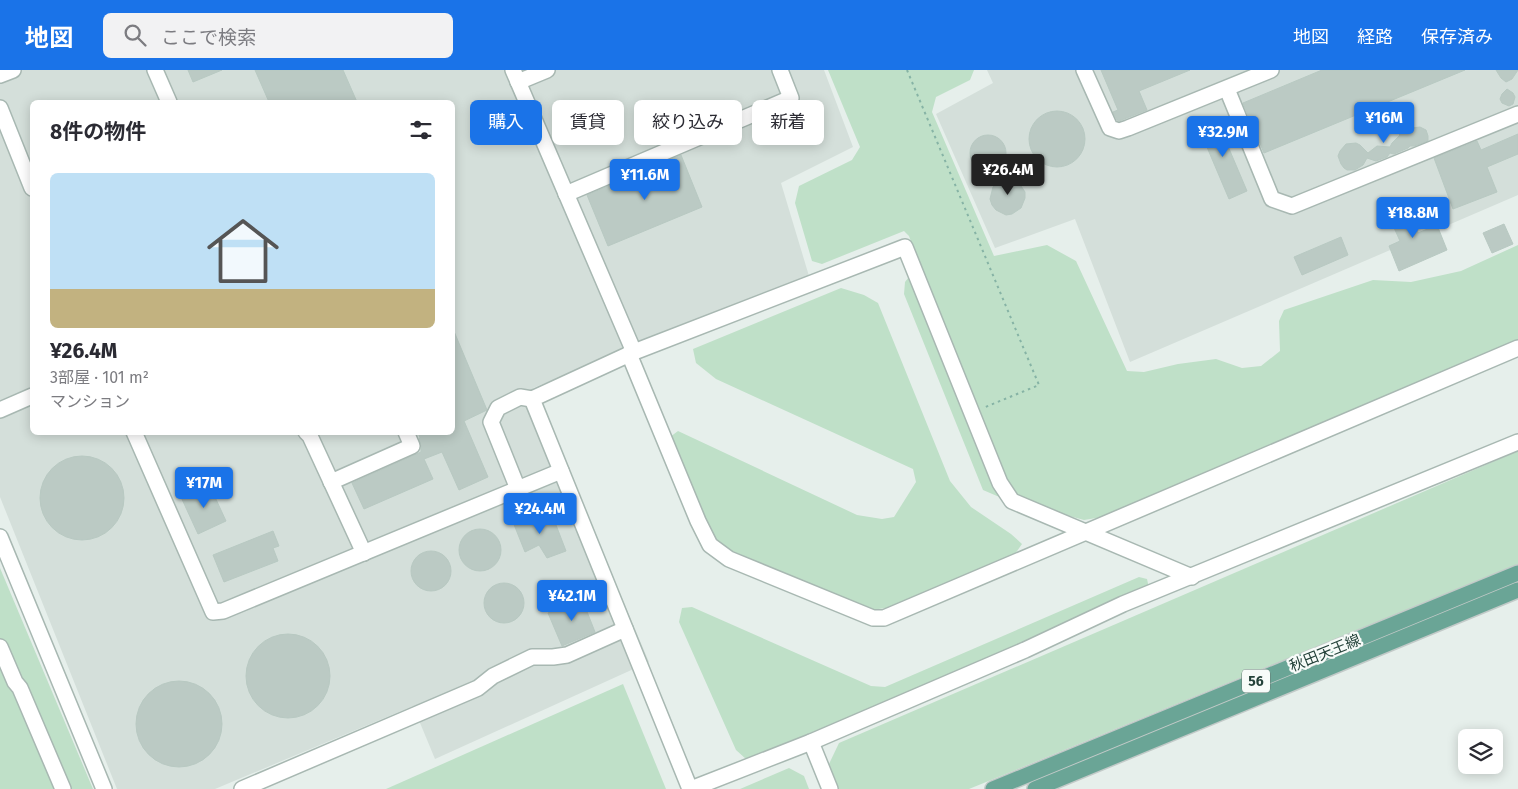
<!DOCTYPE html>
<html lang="ja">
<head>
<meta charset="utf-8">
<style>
  :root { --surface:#fff; --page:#f2f2f3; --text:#2b2b33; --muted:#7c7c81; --line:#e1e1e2; --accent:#1a73e8 }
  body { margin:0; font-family:"Fira Sans","Noto Sans JP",sans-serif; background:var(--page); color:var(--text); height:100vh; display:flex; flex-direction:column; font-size:19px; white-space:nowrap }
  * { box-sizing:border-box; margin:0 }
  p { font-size:16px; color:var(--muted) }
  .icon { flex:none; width:28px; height:28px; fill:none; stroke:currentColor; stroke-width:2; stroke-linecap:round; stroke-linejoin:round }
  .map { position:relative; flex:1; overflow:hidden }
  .drawer { position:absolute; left:30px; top:30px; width:425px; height:335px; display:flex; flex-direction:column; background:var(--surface); border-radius:8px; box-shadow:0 2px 12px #0003 }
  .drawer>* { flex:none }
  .banner { position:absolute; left:470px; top:30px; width:475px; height:45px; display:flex; gap:10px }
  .fabs { position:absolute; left:1458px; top:659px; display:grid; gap:10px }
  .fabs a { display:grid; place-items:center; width:45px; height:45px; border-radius:8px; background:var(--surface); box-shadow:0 2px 12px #0003; font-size:25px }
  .price { position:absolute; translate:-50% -42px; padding:0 11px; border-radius:5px; background:var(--accent); color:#fff; font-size:16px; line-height:32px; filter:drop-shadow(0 1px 2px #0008) }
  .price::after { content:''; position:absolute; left:50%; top:30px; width:15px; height:11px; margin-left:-8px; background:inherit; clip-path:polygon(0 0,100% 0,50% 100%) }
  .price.current { background:#222; color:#fff }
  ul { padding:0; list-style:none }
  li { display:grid; align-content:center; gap:10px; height:265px; padding:0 20px }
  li+li { border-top:1px solid var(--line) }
  li span { display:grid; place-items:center; height:155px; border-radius:8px; color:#555 }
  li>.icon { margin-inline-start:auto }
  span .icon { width:90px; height:90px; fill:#fffc; stroke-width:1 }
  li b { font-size:21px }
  h2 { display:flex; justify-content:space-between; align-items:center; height:60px; padding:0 20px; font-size:21px }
  .tag { padding:0 18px; border-radius:8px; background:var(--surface); box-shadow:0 2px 12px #0003; font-size:18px; line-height:45px }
  .tag.current { background:var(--accent); color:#fff }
  header { display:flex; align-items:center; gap:30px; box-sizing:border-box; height:70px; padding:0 25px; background:var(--accent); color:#fff }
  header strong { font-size:24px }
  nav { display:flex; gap:28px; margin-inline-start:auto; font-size:18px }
  .search { width:350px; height:45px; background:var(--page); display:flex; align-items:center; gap:12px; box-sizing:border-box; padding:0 18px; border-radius:8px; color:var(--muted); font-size:19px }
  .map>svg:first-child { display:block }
  .built { fill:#d4dfda; fill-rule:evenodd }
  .green { fill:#bfe0c8 }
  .building { fill:#bbcac4; stroke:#b8c9c2 }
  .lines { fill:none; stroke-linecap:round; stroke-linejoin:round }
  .minor-casing { stroke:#a8b8b2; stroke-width:18 }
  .major-casing { stroke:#c2cac8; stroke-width:18 }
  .path { stroke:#86b3a5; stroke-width:2; stroke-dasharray:2.5 4; stroke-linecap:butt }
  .minor { stroke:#fff; stroke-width:15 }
  .major { stroke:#6aa596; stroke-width:15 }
  .labels { text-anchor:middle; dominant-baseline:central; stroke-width:4.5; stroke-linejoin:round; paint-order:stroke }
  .shield { fill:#f7fbf9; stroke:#637a73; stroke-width:1 }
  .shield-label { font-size:14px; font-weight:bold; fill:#24423a }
  .street-label { font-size:15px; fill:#24423a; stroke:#f7fbf9 }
</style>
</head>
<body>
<header>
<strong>地図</strong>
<div class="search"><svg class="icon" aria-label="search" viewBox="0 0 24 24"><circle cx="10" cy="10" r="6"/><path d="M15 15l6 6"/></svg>ここで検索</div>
<nav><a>地図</a><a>経路</a><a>保存済み</a></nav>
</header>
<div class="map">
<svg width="1518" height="719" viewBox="0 0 1518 719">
  <rect width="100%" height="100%" fill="#e6efeb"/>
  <!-- built -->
  <g class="built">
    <path d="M0 0H824L853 77 781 113 809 206 533 318 649 592 435 689 413 636 215 719H117L0 427ZM32 32H452V362H32Z"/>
    <polygon points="987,0 1518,0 1518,125 1130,292 1075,149 995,178 936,44 993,13"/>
  </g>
  <!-- green -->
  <g class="green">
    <polygon points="828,0 974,0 970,10 936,27 932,42 994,186 1047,175 1076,191 1127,301 1144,302 1178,294 1216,289 1242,298 1261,296 1280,281 1279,251 1284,240 1373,210 1411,212 1461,201 1518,175 1518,270 1108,446 1084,450 997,426 983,420 904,224 905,212 919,194 909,166 904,161 822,194 812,191 795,133 799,116 852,90 860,77"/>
    <polygon points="841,218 864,225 878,233 950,411 971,437 1011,464 1022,474 1015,484 886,538 871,540 734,487 715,473 670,367 678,361 857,445 882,449 894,447 916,412 913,399 716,309 696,293 693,279"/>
    <polygon points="1518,381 1518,494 969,719 839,719 829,694 839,673"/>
    <polygon points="0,498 93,719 0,719"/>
    <polygon points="1139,507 1147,509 1149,518 884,633 746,689 736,680 679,552 682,538 692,537 871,616 885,617"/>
    <polygon points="623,614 666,719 386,719"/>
    <polygon points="789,698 804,706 809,719 740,719"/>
  </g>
  <!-- building -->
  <g class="building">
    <polygon points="188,0 222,0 193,12"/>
    <polygon points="255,0 343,0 357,32 269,32"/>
    <polygon points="1101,0 1190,0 1139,21 1147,40 1119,51 1117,50 1113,42 1118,40"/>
    <polygon points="1322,0 1465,0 1264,83 1243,33"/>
    <polygon points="1496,0 1518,0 1512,9 1506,12 1501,8"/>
    <polygon points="1507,19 1513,23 1515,27 1513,34 1509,36 1502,33 1500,29 1502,24"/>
    <polygon points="1396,40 1407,45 1412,58 1420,57 1426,60 1428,66 1428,71 1414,76 1410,76 1408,78 1394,84 1390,83 1387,87 1376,91 1367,88 1363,95 1355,100 1347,100 1344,98 1341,94 1338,86 1340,81 1346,74 1356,73 1360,75 1368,83 1377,76 1390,77 1392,73 1400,65 1391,55 1391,48"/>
    <circle cx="1057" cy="69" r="28"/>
    <polygon points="1216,48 1247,121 1229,129 1198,56"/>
    <polygon points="1518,64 1518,84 1487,97 1497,122 1453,139 1434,88 1477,71 1481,80"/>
    <circle cx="988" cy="83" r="18"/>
    <polygon points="681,85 702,137 608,176 587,125"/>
    <polygon points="1001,108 1014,110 1019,113 1025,122 1025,128 1021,138 1012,144 1006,145 996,140 992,135 990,129 993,117"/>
    <polygon points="1405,132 1418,163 1437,155 1447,180 1399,201 1389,176 1400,171 1386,140"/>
    <polygon points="1504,154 1513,174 1492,183 1483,163"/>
    <polygon points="1341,167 1348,185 1302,205 1294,187"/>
    <polygon points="453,259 487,340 464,351 488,407 459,420 442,382 424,389 433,409 364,439 352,413 421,382 421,377 419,369 420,368 418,362 452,362"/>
    <circle cx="82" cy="428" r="42"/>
    <polygon points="209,414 226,451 198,464 181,427"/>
    <polygon points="551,442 566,481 547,488 539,475 525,482 513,452 531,445 533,450"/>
    <circle cx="480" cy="480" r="21"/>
    <polygon points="273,461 279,476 273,478 278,491 224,512 213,485"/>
    <circle cx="431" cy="501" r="20"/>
    <circle cx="504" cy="533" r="20"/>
    <polygon points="582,529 595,562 562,576 548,543"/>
    <circle cx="288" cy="606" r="42"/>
    <circle cx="179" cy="654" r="43"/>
  </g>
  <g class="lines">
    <defs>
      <g id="minor">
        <polyline points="155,0 169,32"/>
        <polyline points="513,0 634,282"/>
        <polyline points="1084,0 1110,58 1119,61 1128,58 1271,0"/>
        <polyline points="0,5 13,0"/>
        <polyline points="518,12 547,0"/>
        <polyline points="1227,19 1272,129 1292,136 1518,44"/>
        <polyline points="0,38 32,118"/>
        <polyline points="566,124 791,28 780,0"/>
        <polyline points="629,284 698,451 710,475 729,489 873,548 884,548 1518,278"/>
        <polyline points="0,340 32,326"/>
        <polyline points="134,362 213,542 223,541 561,401"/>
        <polyline points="306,362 310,366 364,483"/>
        <polyline points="331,412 412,376 406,362"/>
        <polyline points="518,419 491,352 498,338 520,327 532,329"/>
        <polyline points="0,467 104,719"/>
        <polyline points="0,577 15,612 20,618 63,719"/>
        <polyline points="811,672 830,719"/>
        <polyline points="242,719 478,618 493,606 532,587 553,587 567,585 625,559"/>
        <polyline points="690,719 532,329 634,282 905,177 1000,413 1012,431 1192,507"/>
        <polyline points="691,719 811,672 1025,580 1123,534 1518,372"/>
      </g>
      <g id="major">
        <polyline points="993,719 1518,503"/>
        <polyline points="1035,719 1518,520"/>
      </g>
    </defs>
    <!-- minor casing -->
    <use href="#minor" class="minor-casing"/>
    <!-- major casing -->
    <use href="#major" class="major-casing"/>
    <!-- path -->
    <polyline class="path" points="907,0 1039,315 983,338"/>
    <!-- minor -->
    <use href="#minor" class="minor"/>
    <!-- major -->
    <use href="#major" class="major"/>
  </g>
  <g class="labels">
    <!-- shield labels -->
    <rect class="shield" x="1242" y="599.5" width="28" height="23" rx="4"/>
    <g class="shield-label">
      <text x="1256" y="611">56</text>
    </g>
    <!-- street labels -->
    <g class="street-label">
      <text transform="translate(1325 583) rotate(-22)">秋田天王線</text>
    </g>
  </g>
</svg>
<div class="fabs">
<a><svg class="icon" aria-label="layers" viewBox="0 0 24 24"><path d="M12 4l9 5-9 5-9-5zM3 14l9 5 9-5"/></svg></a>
</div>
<b class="price" style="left:1384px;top:74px">¥16M</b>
<b class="price" style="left:1223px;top:88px">¥32.9M</b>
<b class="price current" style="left:1008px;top:126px">¥26.4M</b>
<b class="price" style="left:645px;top:131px">¥11.6M</b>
<b class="price" style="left:1413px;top:169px">¥18.8M</b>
<b class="price" style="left:204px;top:439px">¥17M</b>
<b class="price" style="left:540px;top:465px">¥24.4M</b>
<b class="price" style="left:572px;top:552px">¥42.1M</b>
<div class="banner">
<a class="tag current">購入</a>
<a class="tag">賃貸</a>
<a class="tag">絞り込み</a>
<a class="tag">新着</a>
</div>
<section class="drawer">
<h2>8件の物件<svg class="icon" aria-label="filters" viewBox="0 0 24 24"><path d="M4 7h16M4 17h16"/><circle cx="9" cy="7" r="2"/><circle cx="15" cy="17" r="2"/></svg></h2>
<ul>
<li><span style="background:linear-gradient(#bfe0f5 75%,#c2b280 0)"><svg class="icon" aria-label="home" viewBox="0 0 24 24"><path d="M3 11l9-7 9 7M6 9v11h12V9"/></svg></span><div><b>¥26.4M</b><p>3部屋 · 101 m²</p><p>マンション</p></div></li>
</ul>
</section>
</div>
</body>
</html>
